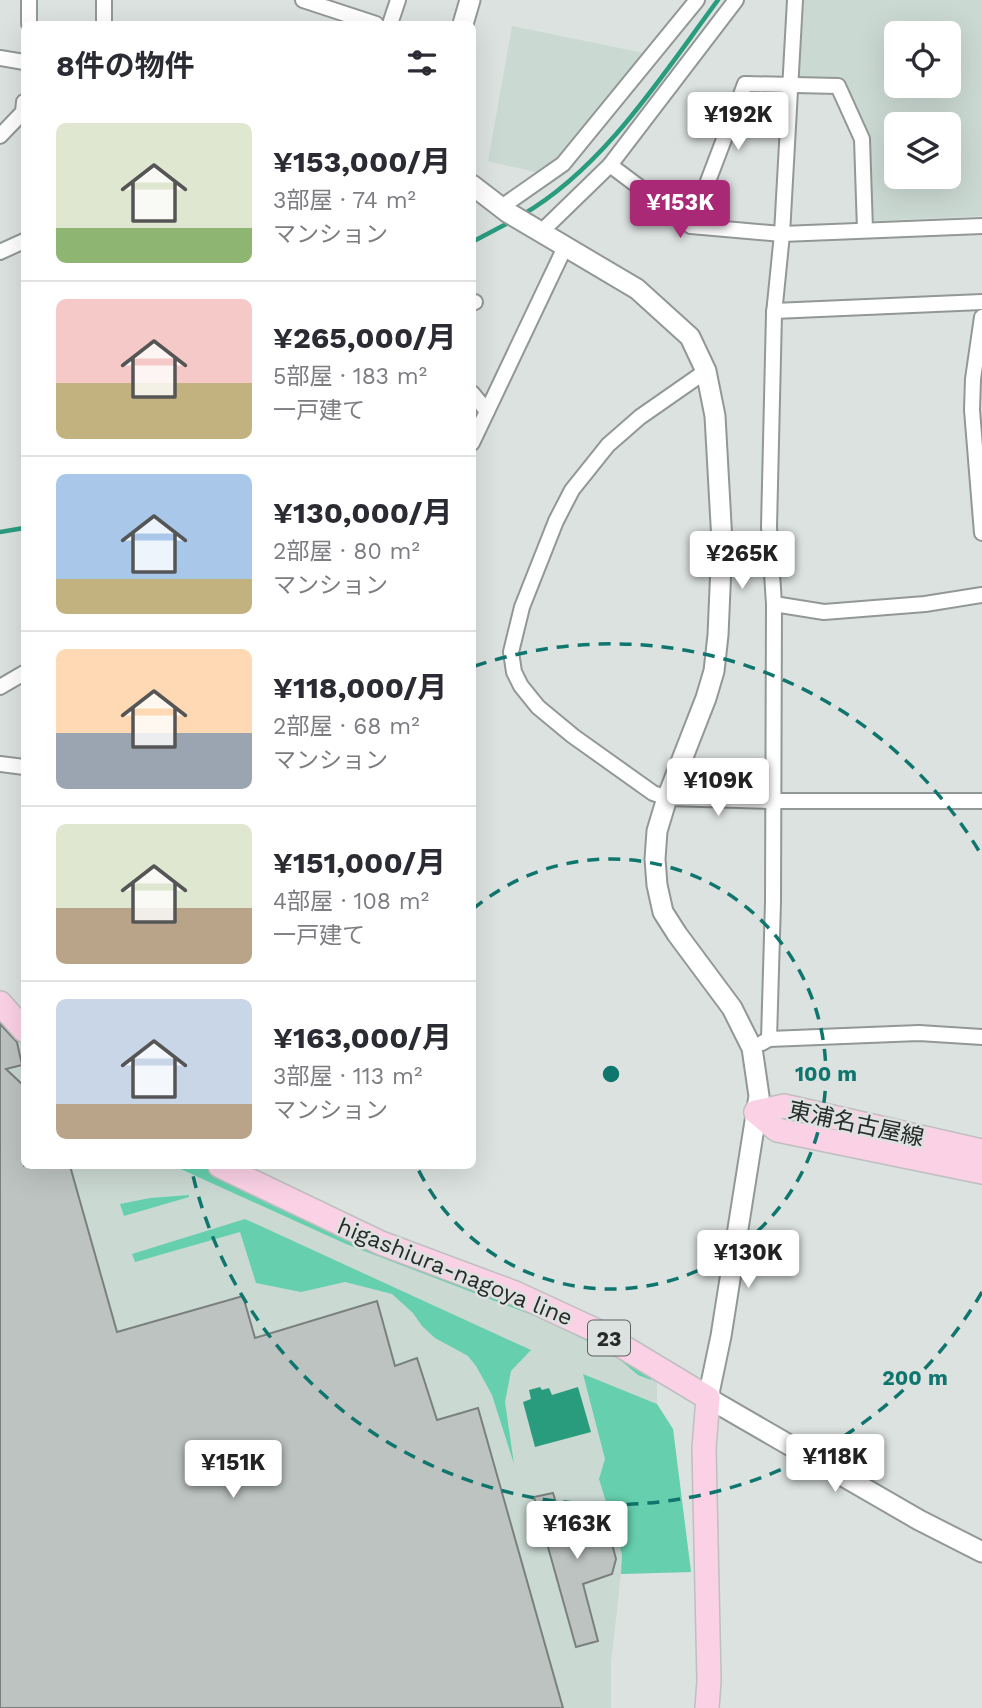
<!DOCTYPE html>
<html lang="ja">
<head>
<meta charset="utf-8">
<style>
  :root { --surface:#fff; --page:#f7f7f7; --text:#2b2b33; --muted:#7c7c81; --line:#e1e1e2; --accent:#aa2977 }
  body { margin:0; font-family:"Work Sans","Noto Sans JP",sans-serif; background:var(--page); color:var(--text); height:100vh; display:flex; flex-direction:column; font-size:26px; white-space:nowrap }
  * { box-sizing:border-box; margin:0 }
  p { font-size:23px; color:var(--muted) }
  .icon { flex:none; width:38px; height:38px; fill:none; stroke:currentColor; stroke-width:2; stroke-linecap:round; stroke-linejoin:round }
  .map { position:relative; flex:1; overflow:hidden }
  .details { position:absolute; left:21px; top:21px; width:455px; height:1148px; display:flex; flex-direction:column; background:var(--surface); border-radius:10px; box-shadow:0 7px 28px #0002 }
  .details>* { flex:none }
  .controls { position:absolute; left:884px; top:21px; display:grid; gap:14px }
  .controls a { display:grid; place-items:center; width:77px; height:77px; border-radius:10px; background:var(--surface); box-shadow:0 7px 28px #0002; font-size:35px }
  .price { position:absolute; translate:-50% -60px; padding:0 16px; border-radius:7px; background:#fff; color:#222; font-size:23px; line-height:46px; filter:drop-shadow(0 2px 4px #0008) }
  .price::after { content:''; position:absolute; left:50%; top:42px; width:21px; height:16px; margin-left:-10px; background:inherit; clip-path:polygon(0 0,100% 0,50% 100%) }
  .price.selected { background:var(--accent); color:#fff }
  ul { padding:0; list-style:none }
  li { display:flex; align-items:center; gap:21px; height:175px; padding:0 35px }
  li+li { border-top:2px solid var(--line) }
  li span { display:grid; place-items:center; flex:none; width:196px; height:140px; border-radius:10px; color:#555 }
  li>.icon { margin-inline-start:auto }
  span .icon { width:84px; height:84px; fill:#fffc; stroke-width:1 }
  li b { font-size:30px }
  h2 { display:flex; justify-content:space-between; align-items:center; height:84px; padding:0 35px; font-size:30px }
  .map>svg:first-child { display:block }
  .built { fill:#cbd9d3; fill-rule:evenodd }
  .green { fill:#66cfae }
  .water { fill:#2a9c7e }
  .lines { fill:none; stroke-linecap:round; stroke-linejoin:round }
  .stream { stroke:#2a9c7e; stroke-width:4.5 }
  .building { fill:#bdc3c0; stroke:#7a807e; stroke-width:2 }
  .minor-casing { stroke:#929895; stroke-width:18 }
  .tertiary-casing { stroke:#929895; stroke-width:23 }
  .primary-casing { stroke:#bebfbf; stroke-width:26 }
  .minor { stroke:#fff; stroke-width:14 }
  .tertiary { stroke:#fff; stroke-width:19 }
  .primary { stroke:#fbd1e6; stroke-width:23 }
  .ring { fill:none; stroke:#0f766e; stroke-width:3.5; stroke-dasharray:12 9 }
  .labels { text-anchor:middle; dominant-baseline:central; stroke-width:5; stroke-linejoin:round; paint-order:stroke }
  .shield { fill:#dce2e0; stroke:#5d6160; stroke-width:2 }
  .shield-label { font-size:21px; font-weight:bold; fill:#272a29 }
  .street-label { font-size:23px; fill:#272a29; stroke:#dce2e0 }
  .centre { fill:#0f766e; stroke:#dce2e0; stroke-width:3.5 }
  .ring-label { font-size:21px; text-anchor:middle; font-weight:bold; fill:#0f766e; stroke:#dce2e0; stroke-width:5; stroke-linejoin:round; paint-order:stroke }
</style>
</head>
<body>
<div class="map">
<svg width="982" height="1708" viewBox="0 0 982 1708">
  <rect width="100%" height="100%" fill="#dce2e0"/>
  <!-- built -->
  <g class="built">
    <path d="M802 0H982V216L873 221 870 145 837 79 797 76ZM896 33H948V86H896ZM896 124H948V177H896Z"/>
    <polygon points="512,26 644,53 548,175 488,161"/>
    <polygon points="0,1016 24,1042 24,1166 194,1166 592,1338 657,1377 657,1404 673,1429 691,1572 621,1574 611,1664 611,1708 0,1708"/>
  </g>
  <!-- green -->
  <g class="green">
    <polygon points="174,1166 206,1166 356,1240 544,1314 649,1372 651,1380 638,1375 613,1354 545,1320 346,1244"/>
    <polygon points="189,1195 189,1197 124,1216 120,1204 150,1198"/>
    <polygon points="245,1219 531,1350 511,1371 505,1402 514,1464 492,1395 476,1366 468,1356 435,1338 422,1326 413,1313 392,1294 345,1282 301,1292 256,1283 240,1232 135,1262 132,1254"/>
    <polygon points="583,1374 657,1404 673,1429 691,1572 621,1574 622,1554 599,1479 605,1459"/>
  </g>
  <!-- water -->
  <polygon class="water" points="540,1387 542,1390 549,1388 552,1395 578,1387 591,1432 535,1447 523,1402 531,1399 529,1390"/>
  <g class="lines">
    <!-- stream -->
    <g class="stream">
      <path d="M522 215C604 168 663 74 718 0"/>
      <polyline points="472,242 512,221"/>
      <polyline points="0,532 24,528"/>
    </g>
  </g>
  <!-- building -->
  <g class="building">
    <polygon points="0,1024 17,1042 22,1065 6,1069 24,1086 24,1166 70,1166 117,1332 243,1296 255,1338 377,1301 395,1366 417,1358 437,1420 478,1408 563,1708 0,1708"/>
    <polygon points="553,1493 562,1522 603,1510 616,1559 612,1574 583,1584 598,1641 576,1647 534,1497"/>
  </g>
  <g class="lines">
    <defs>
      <g id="minor">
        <polyline points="29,0 29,24"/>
        <polyline points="303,0 376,24"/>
        <polyline points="104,24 104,0"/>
        <polyline points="390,24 398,0"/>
        <polyline points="0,58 24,62"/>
        <polyline points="0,136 23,112 24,102"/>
        <polyline points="610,165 691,226 782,234 982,226"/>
        <polyline points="500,208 563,164 697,0"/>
        <polyline points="691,226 745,84 838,86 862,139 865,230"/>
        <polyline points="540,233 610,165 736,0"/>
        <polyline points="0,252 24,241"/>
        <polyline points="472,303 475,302"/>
        <polyline points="774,311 982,302"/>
        <polyline points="982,317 973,379 972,410 982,533"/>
        <polyline points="706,371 640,417 608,445 572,490 556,521 522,607 511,652 514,672 521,686 538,707 573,736 653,793 667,798 772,801 982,801"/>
        <polyline points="472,393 487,411"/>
        <polyline points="472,443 566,245"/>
        <polyline points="774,604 824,612 925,604 982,595"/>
        <polyline points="0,687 24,673"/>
        <polyline points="0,764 24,767"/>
        <polyline points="769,1039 773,902 774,604 769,527 774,314 782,234 795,0"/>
        <polyline points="762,1043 769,1039 919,1033 982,1037"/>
      </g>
      <g id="tertiary">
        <polyline points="463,24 470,0"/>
        <polyline points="472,185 507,212 637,289 690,337 706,371 715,416 722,542 718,635 714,671 706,698 667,798 657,831 655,859 657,885 663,912 677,934 732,1008 752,1048 759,1096 721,1336 708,1398 919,1520 982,1552"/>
      </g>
      <g id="primary">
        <polyline points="0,1003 24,1030"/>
        <polyline points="756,1112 777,1130 982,1172"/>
        <polyline points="756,1112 784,1106 982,1151"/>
        <polyline points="220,1166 381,1243 515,1293 595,1330 708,1398 704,1448 709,1681 707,1708"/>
      </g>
    </defs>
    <!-- minor casing -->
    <use href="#minor" class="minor-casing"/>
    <!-- tertiary casing -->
    <use href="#tertiary" class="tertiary-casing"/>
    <!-- primary casing -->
    <use href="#primary" class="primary-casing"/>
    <!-- minor -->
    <use href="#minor" class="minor"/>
    <!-- tertiary -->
    <use href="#tertiary" class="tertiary"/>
    <!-- primary -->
    <use href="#primary" class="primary"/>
  </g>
  <!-- distance rings -->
  <g class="ring">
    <path d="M473 909A215 215 0 1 1 417 1167"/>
    <path d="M982 1292A430 430 0 0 1 191 1167M475 666A430 430 0 0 1 982 856"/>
  </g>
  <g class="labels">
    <!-- shield labels -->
    <rect class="shield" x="588" y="1320.5" width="42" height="35" rx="5"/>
    <g class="shield-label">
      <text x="609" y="1338">23</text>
    </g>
    <!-- street labels -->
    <g class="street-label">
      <text transform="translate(856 1124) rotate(12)">東浦名古屋線</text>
      <text transform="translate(455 1272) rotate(22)">higashiura-nagoya line</text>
    </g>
  </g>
  <circle cx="611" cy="1074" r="10" class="centre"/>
  <g class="ring-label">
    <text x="826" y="1081">100 m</text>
    <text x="915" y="1385">200 m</text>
  </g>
</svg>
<div class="controls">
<a><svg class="icon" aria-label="locate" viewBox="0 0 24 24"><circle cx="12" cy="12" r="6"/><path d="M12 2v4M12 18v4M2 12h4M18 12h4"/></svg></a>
<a><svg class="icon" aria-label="layers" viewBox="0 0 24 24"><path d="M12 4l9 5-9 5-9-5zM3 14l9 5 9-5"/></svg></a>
</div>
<b class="price" style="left:738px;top:152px">¥192K</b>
<b class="price selected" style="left:680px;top:240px">¥153K</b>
<b class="price" style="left:742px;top:591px">¥265K</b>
<b class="price" style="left:718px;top:818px">¥109K</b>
<b class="price" style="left:748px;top:1290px">¥130K</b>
<b class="price" style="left:835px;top:1494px">¥118K</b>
<b class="price" style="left:233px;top:1500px">¥151K</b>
<b class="price" style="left:577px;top:1561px">¥163K</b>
<section class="details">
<h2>8件の物件<svg class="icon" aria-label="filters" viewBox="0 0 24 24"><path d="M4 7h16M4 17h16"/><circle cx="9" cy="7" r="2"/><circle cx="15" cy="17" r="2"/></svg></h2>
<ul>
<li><span style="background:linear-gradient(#dfe7d0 75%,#8fb573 0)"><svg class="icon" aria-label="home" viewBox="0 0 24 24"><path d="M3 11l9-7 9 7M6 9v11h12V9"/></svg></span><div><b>¥153,000/月</b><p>3部屋 · 74 m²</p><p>マンション</p></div></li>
<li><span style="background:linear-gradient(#f6c9c9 60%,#c2b280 0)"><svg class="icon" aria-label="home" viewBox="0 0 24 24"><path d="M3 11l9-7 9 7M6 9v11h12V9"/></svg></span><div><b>¥265,000/月</b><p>5部屋 · 183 m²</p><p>一戸建て</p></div></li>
<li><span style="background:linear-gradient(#a9c7e8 75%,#c2b280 0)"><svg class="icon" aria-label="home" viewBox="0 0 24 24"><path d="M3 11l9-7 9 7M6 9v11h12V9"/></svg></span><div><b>¥130,000/月</b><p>2部屋 · 80 m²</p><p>マンション</p></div></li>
<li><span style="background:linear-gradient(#ffd9b3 60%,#9aa5b1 0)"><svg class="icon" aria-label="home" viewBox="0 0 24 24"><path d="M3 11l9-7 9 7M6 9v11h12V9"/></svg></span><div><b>¥118,000/月</b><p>2部屋 · 68 m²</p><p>マンション</p></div></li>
<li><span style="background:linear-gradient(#dfe7d0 60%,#b9a48a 0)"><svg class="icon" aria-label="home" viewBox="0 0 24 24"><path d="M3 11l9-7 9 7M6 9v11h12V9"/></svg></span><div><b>¥151,000/月</b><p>4部屋 · 108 m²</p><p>一戸建て</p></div></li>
<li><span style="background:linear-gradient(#c9d6e8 75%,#b9a48a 0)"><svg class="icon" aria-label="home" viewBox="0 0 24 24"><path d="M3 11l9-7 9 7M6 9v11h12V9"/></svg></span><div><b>¥163,000/月</b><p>3部屋 · 113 m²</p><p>マンション</p></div></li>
</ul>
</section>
</div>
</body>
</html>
